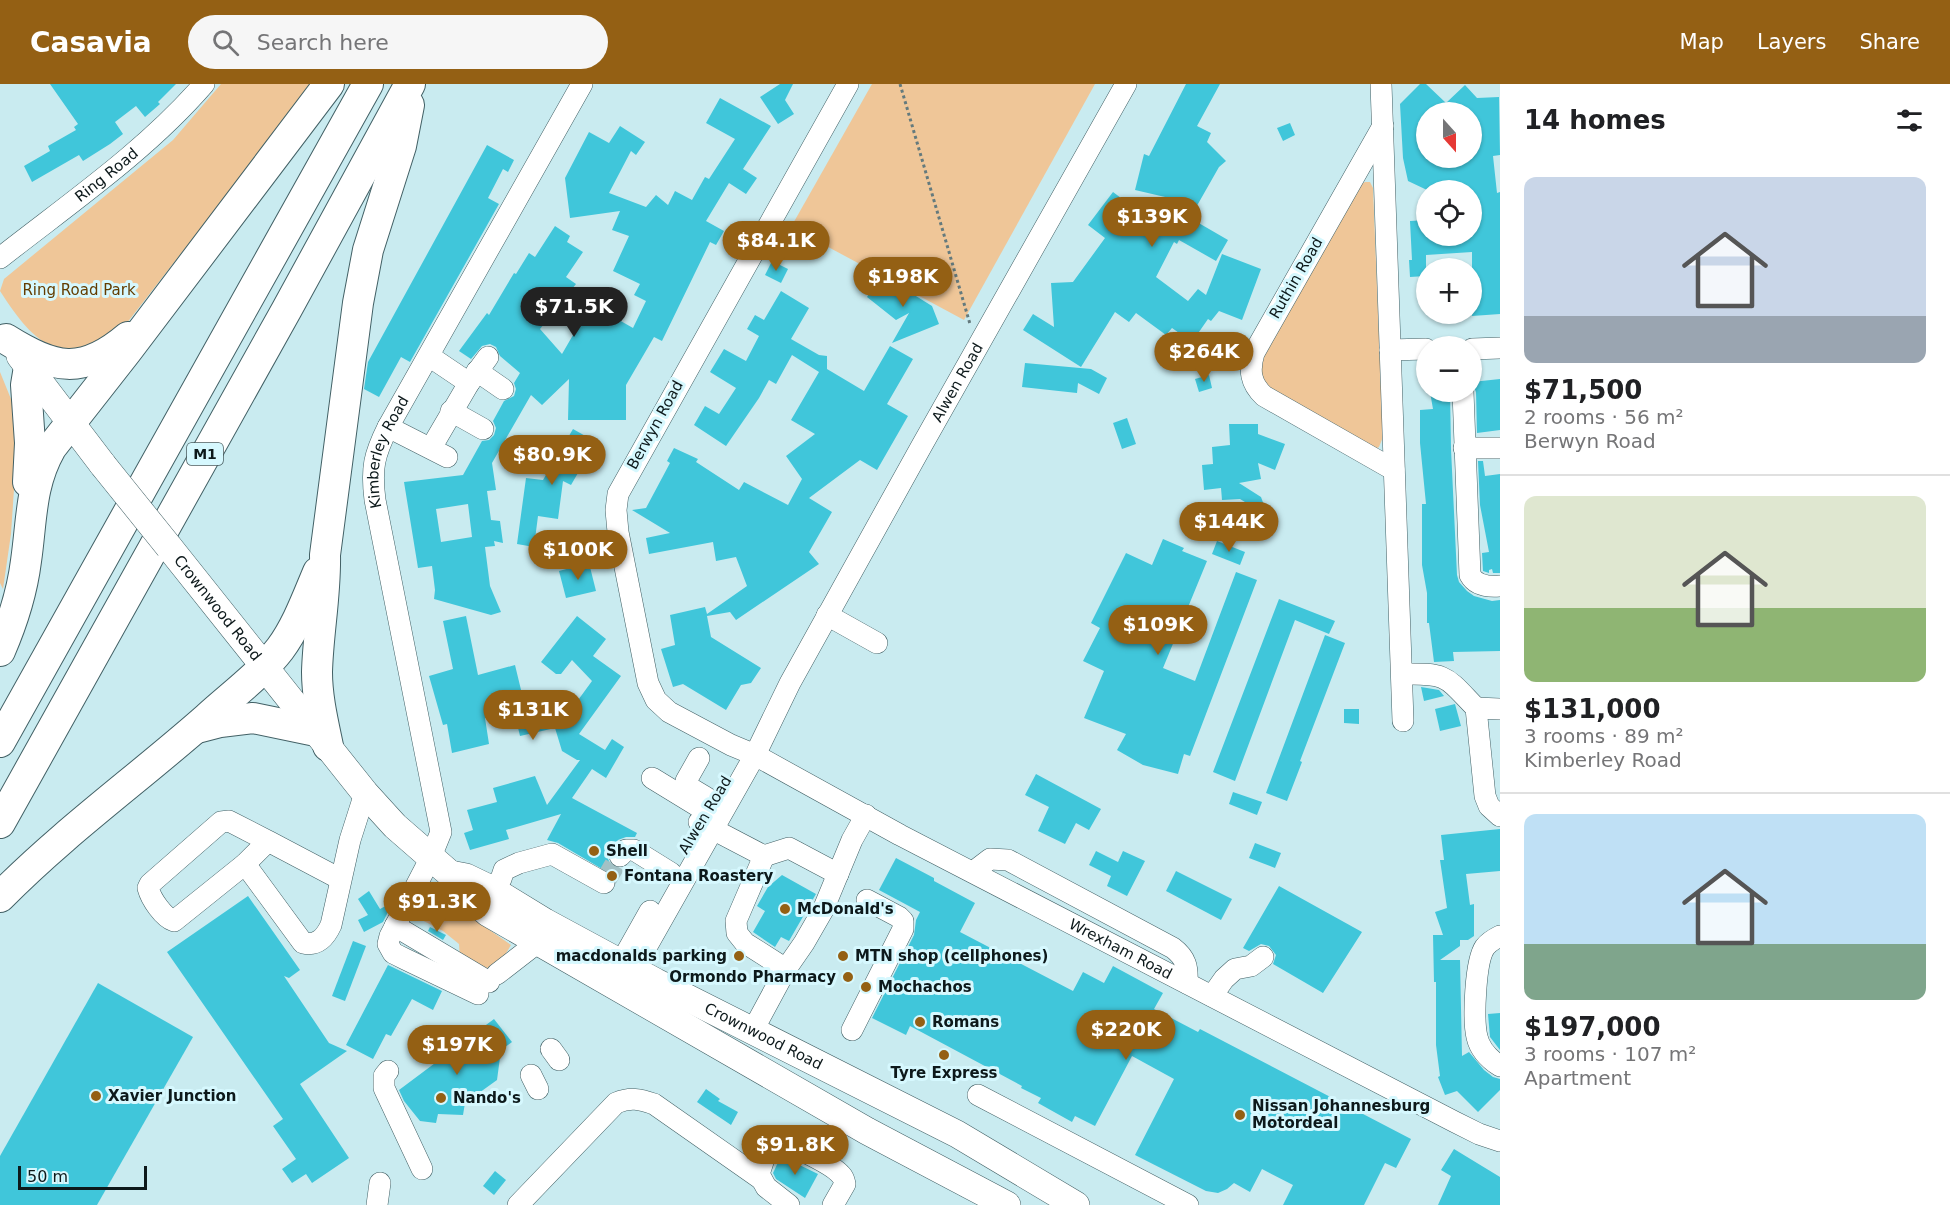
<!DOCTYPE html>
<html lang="en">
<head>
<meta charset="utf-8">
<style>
  :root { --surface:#fff; --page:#f6f6f6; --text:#202124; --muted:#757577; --line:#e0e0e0; --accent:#946014 }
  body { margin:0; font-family:"DejaVu Sans",sans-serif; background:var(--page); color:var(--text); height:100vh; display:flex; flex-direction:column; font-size:22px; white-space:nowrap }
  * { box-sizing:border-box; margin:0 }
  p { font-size:20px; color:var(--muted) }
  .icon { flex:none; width:33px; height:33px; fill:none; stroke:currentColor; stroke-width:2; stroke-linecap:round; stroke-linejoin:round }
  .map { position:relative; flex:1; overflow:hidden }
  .drawer { display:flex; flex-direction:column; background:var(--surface); width:450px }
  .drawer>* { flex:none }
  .needle { width:39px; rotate:159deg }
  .buttons { position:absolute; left:1416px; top:18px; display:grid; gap:12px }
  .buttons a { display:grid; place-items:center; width:66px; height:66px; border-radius:50%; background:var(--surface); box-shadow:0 2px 4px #0004; font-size:30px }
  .scale { position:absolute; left:18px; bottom:15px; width:129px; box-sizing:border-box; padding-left:6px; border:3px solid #0d191b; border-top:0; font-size:16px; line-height:21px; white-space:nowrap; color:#0d191b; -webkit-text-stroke:4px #d6f8fe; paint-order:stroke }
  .price { position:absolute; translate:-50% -51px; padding:0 14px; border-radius:21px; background:var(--accent); color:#fff; font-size:20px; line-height:39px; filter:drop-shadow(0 2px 3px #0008) }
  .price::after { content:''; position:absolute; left:50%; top:36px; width:18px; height:14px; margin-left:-9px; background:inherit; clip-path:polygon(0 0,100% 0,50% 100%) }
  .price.active { background:#222; color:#fff }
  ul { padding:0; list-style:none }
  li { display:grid; align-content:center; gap:12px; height:318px; padding:0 24px }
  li+li { border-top:2px solid var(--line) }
  li span { display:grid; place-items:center; height:186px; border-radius:12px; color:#555 }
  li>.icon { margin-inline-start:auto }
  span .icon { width:108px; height:108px; fill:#fffc; stroke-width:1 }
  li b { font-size:26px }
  h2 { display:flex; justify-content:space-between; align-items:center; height:72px; padding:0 24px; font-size:26px }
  header { display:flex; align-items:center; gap:36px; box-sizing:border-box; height:84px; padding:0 30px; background:var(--accent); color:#fff }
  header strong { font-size:28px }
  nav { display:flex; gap:33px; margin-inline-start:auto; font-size:21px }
  .search { width:420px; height:54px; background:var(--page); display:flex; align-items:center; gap:15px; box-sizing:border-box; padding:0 21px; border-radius:33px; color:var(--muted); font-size:22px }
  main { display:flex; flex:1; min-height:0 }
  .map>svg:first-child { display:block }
  .green { fill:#efc698 }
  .building { fill:#40c6da; fill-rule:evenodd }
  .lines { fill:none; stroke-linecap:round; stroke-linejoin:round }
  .minor-tunnel { stroke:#a3c1c5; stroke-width:21; stroke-dasharray:21 10; stroke-linecap:butt }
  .minor-casing { stroke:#426065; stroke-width:22 }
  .major-casing { stroke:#426065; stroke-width:28 }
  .highway-casing { stroke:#426065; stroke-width:32 }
  .path { stroke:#647a7d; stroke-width:3; stroke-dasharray:3 3; stroke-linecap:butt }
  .minor { stroke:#fff; stroke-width:21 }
  .major { stroke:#fff; stroke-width:27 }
  .highway { stroke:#fff; stroke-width:30 }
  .major-bridge-casing { stroke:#426065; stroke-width:28; stroke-linecap:butt }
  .major-bridge { stroke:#fff; stroke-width:27 }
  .poi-dot { fill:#946014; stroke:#d6f8fe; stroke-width:2 }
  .labels { text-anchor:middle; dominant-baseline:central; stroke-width:6; stroke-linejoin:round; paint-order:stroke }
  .shield { fill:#d6f8fe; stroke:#495c5f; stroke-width:1.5 }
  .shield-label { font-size:14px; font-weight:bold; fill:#0d191b }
  .street-label { font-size:15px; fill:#0d191b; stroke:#d6f8fe }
  .park-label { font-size:15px; fill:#633c00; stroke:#d6f8fe }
  .poi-label { font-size:15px; font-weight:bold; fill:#0d191b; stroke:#d6f8fe; text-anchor:start }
</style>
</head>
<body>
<header>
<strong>Casavia</strong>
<div class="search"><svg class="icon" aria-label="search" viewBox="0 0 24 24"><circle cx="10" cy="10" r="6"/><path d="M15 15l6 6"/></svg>Search here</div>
<nav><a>Map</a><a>Layers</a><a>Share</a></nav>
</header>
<main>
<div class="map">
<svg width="1500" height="1121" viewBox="0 0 1500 1121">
  <rect width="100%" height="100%" fill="#c9ebf0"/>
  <!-- green -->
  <g class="green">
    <path d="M221 0H313L123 244 76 268C69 267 60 266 53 263 30 253 13 227 0 207L4 195 173 56Z"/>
    <polygon points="872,0 1095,0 964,236 791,143"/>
    <polygon points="1365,98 1370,98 1373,104 1383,353 1379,363 1372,367 1262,300 1261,276 1360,101"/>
    <polygon points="0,288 13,320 18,345 11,450 3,505 0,499"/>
    <polygon points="441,812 511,861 505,871 486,885 460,875 459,860 443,847 416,833 425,814 431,816"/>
  </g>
  <!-- building -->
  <g class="building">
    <polygon points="50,0 176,0 158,18 160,20 145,33 136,22 115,38 123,50 110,60 83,77 79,71 32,98 24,82 50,67 48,62 76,46 74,43 78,40"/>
    <polygon points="780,0 793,0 785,16 794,30 778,40 760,13"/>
    <polygon points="1186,0 1220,0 1197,42 1211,49 1207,58 1226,77 1219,83 1190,134 1228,156 1216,177 1179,156 1177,160 1174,158 1156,193 1188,217 1198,205 1206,211 1222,170 1261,185 1242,236 1219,227 1211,237 1208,235 1192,258 1172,244 1166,251 1136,229 1129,238 1115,228 1081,283 1023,246 1033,230 1054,243 1051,199 1073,198 1105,154 1088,141 1113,108 1161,144 1178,116 1135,106 1144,70 1149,72"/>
    <path d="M1420 0H1426L1446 19 1465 1 1477 14 1499 13 1500 71 1493 72 1497 109 1500 108V230L1472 232V168L1426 171V192L1410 193 1409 176H1412L1410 137 1426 136V152H1472V146H1475L1474 136H1481L1473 106H1427L1408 97 1403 74 1400 20ZM1426 28H1472V74H1426Z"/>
    <path d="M720 14 771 42 743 85 757 94 746 110 729 99 706 137 724 147 716 161 710 158 662 257 654 253 626 301V336H568L569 295 542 321 531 311 492 379 496 406 487 407 491 436 500 437 503 459 494 457 495 462 485 463 490 502 501 528 491 531 434 515 435 506 432 482 418 484 404 398 463 391 482 357 489 356 494 351 496 344 493 337 504 317 514 312 516 305 514 299 520 289 500 272 496 263 490 260 482 262 471 275 459 267 487 229 489 231 514 189 516 190 529 169 535 173 555 142 570 152 567 158 583 168 566 193 576 200 540 245 562 270 591 220 633 244 646 217 634 211 640 200 613 187 629 152 612 146 620 127 570 134 565 94 589 48 609 59 620 42 645 58 636 71 631 67 609 109 646 123 656 111 668 121 675 107 692 116 705 93 709 95 735 55 706 39ZM468 420 472 453 441 458 436 425Z"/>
    <polygon points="1290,39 1295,51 1283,57 1277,44"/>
    <polygon points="487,61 514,76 508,88 503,85 488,114 499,120 410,278 401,273 379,313 364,305 368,278"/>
    <polygon points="772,177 788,185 781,199 765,191"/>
    <polygon points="882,191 932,222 939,240 892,259 909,229 896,236 867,213"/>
    <polygon points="781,207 809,224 791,255 819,271 827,272 827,285 864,307 890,262 913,275 887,320 908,332 877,386 860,376 809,414 832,428 809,468 819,480 736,536 730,528 707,532 711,553 761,584 751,599 741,601 726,626 683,600 673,603 661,565 675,561 670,531 705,523 707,530 747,502 736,473 716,477 713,458 649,470 646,454 670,449 632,426 646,424 670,379 667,377 674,364 698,375 696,378 739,406 744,398 788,421 802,395 786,372 815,350 791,336 819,288 792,271 776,300 769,296 759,314 726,362 694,341 705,322 719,330 736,304 710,288 724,265 746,277 759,252 747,245 755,231 764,236"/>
    <polygon points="1025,279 1091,285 1107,294 1099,310 1078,299 1077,309 1022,303"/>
    <polygon points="1209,291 1212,304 1199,308 1195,295"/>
    <polygon points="1500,295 1500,346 1477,349 1476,308 1472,298"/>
    <polygon points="1430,308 1450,308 1451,365 1457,491 1459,498 1467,507 1474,512 1492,517 1500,516 1500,567 1453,568 1454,577 1434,578 1429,539 1427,539 1427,509 1422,481 1422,420 1426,420 1420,359 1420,326 1433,325"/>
    <polygon points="1127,334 1136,360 1122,365 1113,339"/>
    <polygon points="1229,340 1258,340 1258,350 1285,360 1275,386 1258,379 1261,395 1239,399 1261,413 1268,432 1240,415 1222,416 1221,404 1204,406 1202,381 1213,380 1212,363 1230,361"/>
    <polygon points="573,345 596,358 571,401 563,397 558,435 538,432 534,463 517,460 526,394 543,396"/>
    <polygon points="1478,377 1483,377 1485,392 1500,390 1500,489 1493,489 1492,485 1489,486 1489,489 1483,487 1482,469 1489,468 1480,421"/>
    <polygon points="1163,455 1184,464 1182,467 1207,477 1163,584 1195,597 1236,488 1257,496 1190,672 1184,670 1178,690 1143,681 1117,666 1126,650 1084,634 1104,587 1083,577 1100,544 1091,539 1126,469 1152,481"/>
    <polygon points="1217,457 1245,468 1240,481 1212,470"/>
    <polygon points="589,479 596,507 566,514 559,487"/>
    <polygon points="1279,515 1335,537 1329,550 1295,536 1235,697 1213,688"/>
    <polygon points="466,532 478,591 515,581 522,610 528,608 533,627 573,623 592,597 572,576 561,590 556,590 541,578 577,532 606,555 593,572 621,592 579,650 605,666 612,655 624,663 606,694 592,685 572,714 637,749 635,753 626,753 618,756 608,768 608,775 611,781 618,784 614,792 558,759 547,756 561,730 506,746 509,755 470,766 464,749 473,746 467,726 497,718 493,704 535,692 547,721 580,676 577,676 562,667 555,644 520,652 514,627 485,634 489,660 452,669 447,640 443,641 429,592 453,585 443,537"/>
    <polygon points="1325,551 1345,559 1300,677 1302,678 1287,717 1266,709"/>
    <polygon points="1421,603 1439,606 1444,612 1424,617"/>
    <polygon points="1455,620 1461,642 1440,647 1435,625"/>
    <polygon points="1344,625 1359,625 1359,640 1344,639"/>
    <polygon points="1036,690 1101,725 1089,746 1076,739 1065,760 1038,747 1049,723 1025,711"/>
    <polygon points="1233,708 1262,718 1257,731 1229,720"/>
    <polygon points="1500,745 1500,787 1466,790 1470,821 1474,820 1474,852 1468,856 1460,856 1460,862 1440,876 1460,876 1462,972 1469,968 1484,986 1493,993 1500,995 1500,1006 1478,1028 1457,1007 1445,1011 1438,993 1440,992 1436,961 1436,898 1434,898 1433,851 1443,851 1435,828 1447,824 1440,776 1444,776 1441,751"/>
    <polygon points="1255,759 1281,769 1275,784 1249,774"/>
    <polygon points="1096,767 1118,778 1123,767 1145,777 1127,812 1107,802 1111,792 1089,781"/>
    <polygon points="896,774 934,794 934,797 975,819 960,848 1073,907 1083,888 1104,899 1113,882 1163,909 1154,925 1198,948 1200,945 1411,1055 1396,1084 1385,1079 1364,1121 1283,1121 1293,1101 1262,1085 1250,1108 1234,1099 1227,1105 1218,1109 1206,1107 1135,1071 1174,995 1132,972 1095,1042 1075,1032 1072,1038 1038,1019 1041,1014 1021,1004 1022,1002 910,942 906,951 872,934 914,851 916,836 920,828 879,806"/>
    <polygon points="1176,787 1232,815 1221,836 1166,807"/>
    <polygon points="782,791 816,810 789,857 781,853 775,863 753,848 765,827 757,822 768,803"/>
    <polygon points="1279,802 1362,848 1323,909 1273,880 1276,871 1269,862 1261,860 1249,867 1243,864"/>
    <polygon points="369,807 380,825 393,818 383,838 364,848 358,836 368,831 358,815"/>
    <polygon points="248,812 300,886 289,894 284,892 329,959 347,967 300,1000 349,1074 312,1099 306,1090 292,1099 282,1085 296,1075 273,1042 283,1035 167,868"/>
    <polygon points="430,843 446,851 443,856 428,847"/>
    <polygon points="353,857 366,862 345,917 332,912"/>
    <polygon points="388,881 442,907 433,926 412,915 391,952 386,950 373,975 346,961"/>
    <polygon points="98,899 193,953 97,1121 0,1121 0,1072"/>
    <polygon points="1500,929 1500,966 1490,953 1488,930"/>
    <polygon points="494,935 512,958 501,966 497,996 465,1019 463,1031 438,1030 436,1039 420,1037 404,1017 399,1006"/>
    <polygon points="706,1005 720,1015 718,1017 738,1028 731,1041 697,1018"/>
    <polygon points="1454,1065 1500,1093 1500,1121 1438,1121 1451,1092 1441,1086"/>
    <polygon points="781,1072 818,1090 805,1114 776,1095 773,1089"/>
    <polygon points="495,1087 506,1096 494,1111 483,1102"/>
  </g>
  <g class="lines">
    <!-- minor-tunnel -->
    <polyline class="minor-tunnel" points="604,799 620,772"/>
    <defs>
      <g id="minor">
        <path id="s1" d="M848 0 618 410 616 426 618 448 648 599 656 616 669 628 731 661 755 671 900 751 1455 1038 1479 1050 1500 1057"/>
        <polyline points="1381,0 1403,637"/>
        <path d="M1383 42 1254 269C1249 286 1250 299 1264 312L1394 386"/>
        <path id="s2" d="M0 174C70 119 146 67 204 0"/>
        <polyline points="1472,265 1500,264"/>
        <polyline points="1390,266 1426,265"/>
        <polyline points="429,272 469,299"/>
        <polyline points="477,287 503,305"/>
        <path d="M1463 308 1470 491C1476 502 1488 503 1500 502"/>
        <polyline points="451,327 483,345"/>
        <polyline points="388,343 447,373"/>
        <polyline points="431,364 469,299 488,273"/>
        <polyline points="1464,364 1500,364"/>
        <polyline points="827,531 877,559"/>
        <path d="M1403 590C1448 589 1446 593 1476 624L1485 712 1489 722 1500 732"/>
        <polyline points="1476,624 1500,625"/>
        <polyline points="699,674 686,697 687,702 707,714"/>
        <polyline points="652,694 706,727"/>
        <polyline points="699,738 764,772 789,764 838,790"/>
        <path d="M268 757 229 737 221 738 150 800 148 804C151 815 163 833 174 837L245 780 268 757 340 795"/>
        <polyline points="620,772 626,766 634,766 671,789"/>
        <polyline points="764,772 736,837 737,849 745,859 786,885"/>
        <path d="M245 780 303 859C317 862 325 854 331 841L350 756 365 709"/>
        <path d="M973 788 990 775 1008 776 1173 864C1186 874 1188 883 1187 899"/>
        <polyline points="491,805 501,795 504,786 519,779 552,770 604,799"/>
        <polyline points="395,842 489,898"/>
        <path d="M1500 852C1494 855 1489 858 1485 863 1475 877 1473 936 1477 953 1480 966 1489 975 1500 982"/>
        <polyline points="497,890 537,859"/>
        <polyline points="614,891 650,827"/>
        <path id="s3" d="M626 899 755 671 790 599 921 363 1126 0"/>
        <path id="s4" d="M478 910 405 875 393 869 388 860 390 852 430 775 441 748 375 416C371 384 374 371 388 343L582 0"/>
        <polyline points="1212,912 1224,895 1235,885 1251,882 1263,873"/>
        <polyline points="852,946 903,845 903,837 899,833 867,816"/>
        <polyline points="752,948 786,885 804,859 823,826 852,756 866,731"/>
        <polyline points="551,965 559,976"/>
        <polyline points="388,987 384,992 384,1004 422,1085"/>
        <polyline points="531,991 538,1005"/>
        <polyline points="978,1011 1188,1121"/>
        <polyline points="377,1121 380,1099"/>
        <path d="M518 1121 616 1019C630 1013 640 1015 654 1020L761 1095"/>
        <path d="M789 1121 766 1103 759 1090 765 1072 775 1058C788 1058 833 1081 841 1091 844 1094 844 1096 845 1100L833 1121"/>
      </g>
      <g id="major">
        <polyline points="20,272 103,381"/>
        <path id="s5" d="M169 463 365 709 395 742 449 789 460 805 488 829 867 1047 1007 1121"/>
        <path id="s6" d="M450 790 466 793 491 805 545 838 656 898 957 1050 1076 1121"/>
      </g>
      <g id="highway">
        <path d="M6 255C54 285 82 292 128 253"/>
        <polyline points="28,398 30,359 26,301 29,283"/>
        <path d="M0 567C13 537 22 509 26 477 32 436 30 401 51 364L127 267 329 0"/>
        <polyline points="197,644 220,638 253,634 316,647"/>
        <polyline points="0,658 368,0"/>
        <path d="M328 662C323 638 317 613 317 588 318 549 326 510 325 471L358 219 368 166 401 62 409 21"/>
        <polyline points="0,739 287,225 410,0"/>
        <path d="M0 813C64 748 139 694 207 634 231 612 260 591 280 565 297 542 307 514 318 488"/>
      </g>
    </defs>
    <!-- minor casing -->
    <use href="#minor" class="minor-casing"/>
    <!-- major casing -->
    <use href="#major" class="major-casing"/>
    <!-- highway casing -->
    <use href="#highway" class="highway-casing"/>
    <!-- path -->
    <polyline class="path" points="900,0 970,240"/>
    <!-- minor -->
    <use href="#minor" class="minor"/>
    <!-- major -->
    <use href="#major" class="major"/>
    <!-- highway -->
    <use href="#highway" class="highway"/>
    <defs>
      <polyline id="major-bridge" points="103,381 169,463"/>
    </defs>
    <!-- major-bridge casing -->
    <use href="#major-bridge" class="major-bridge-casing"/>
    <!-- major-bridge -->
    <use href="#major-bridge" class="major-bridge"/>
  </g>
  <!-- markers -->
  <g class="poi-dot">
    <circle cx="594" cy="767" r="6"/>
    <circle cx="612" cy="792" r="6"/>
    <circle cx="785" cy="825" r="6"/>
    <circle cx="739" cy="872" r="6"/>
    <circle cx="843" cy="872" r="6"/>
    <circle cx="848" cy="893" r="6"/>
    <circle cx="866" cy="903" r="6"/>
    <circle cx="920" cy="938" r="6"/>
    <circle cx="944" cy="971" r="6"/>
    <circle cx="96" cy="1012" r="6"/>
    <circle cx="441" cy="1014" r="6"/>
    <circle cx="1240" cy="1031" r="6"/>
  </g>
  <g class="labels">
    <!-- shield labels -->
    <rect class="shield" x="187" y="359" width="36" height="22" rx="4.5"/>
    <g class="shield-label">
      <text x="205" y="370">M1</text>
    </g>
    <!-- street labels -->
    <g class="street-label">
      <text stroke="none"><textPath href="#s2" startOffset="135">Ring Road</textPath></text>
      <text transform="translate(1296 194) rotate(-60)">Ruthin Road</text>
      <text stroke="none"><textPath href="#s3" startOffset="686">Alwen Road</textPath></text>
      <text transform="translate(655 341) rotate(-61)">Berwyn Road</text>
      <text stroke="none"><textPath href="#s4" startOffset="618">Kimberley Road</textPath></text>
      <text stroke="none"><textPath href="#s5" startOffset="78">Crownwood Road</textPath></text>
      <text transform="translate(705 731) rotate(-59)">Alwen Road</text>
      <text stroke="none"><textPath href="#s1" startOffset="1209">Wrexham Road</textPath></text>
      <text stroke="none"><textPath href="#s6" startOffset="354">Crownwood Road</textPath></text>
    </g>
    <!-- park labels -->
    <g class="park-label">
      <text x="79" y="206">Ring Road Park</text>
    </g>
    <!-- poi labels -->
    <g class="poi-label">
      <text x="606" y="767">Shell</text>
      <text x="624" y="792">Fontana Roastery</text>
      <text x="797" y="825">McDonald's</text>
      <text x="727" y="872" text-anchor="end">macdonalds parking</text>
      <text x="855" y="872">MTN shop (cellphones)</text>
      <text x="836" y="893" text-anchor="end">Ormondo Pharmacy</text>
      <text x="878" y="903">Mochachos</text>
      <text x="932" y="938">Romans</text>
      <text x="944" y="989" text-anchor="middle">Tyre Express</text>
      <text x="108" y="1012">Xavier Junction</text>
      <text x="453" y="1014">Nando's</text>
      <text x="1252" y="1022">Nissan Johannesburg<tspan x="1252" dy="17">Motordeal</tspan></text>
    </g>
  </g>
</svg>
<div class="buttons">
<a><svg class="needle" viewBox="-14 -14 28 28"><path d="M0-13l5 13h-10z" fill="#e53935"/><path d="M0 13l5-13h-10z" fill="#757577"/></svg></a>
<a><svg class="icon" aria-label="locate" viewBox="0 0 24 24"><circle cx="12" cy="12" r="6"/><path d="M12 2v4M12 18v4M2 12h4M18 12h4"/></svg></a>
<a>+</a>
<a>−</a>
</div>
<div class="scale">50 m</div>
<b class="price" style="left:1152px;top:164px">$139K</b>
<b class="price" style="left:776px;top:188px">$84.1K</b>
<b class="price" style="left:903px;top:224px">$198K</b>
<b class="price active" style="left:574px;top:254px">$71.5K</b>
<b class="price" style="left:1204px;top:299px">$264K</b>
<b class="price" style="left:552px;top:402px">$80.9K</b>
<b class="price" style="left:1229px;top:469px">$144K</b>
<b class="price" style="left:578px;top:497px">$100K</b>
<b class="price" style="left:1158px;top:572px">$109K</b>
<b class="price" style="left:533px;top:657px">$131K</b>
<b class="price" style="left:437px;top:849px">$91.3K</b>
<b class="price" style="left:1126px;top:977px">$220K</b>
<b class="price" style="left:457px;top:992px">$197K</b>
<b class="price" style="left:795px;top:1092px">$91.8K</b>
</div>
<section class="drawer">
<h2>14 homes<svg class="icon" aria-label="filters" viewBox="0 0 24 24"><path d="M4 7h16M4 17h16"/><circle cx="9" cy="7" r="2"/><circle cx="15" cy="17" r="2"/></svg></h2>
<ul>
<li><span style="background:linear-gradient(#c9d6e8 75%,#9aa5b1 0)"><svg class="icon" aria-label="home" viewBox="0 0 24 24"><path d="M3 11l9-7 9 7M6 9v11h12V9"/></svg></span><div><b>$71,500</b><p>2 rooms · 56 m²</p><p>Berwyn Road</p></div></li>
<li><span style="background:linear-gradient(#dfe7d0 60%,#8fb573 0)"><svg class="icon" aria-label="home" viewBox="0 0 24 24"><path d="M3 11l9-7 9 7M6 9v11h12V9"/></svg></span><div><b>$131,000</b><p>3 rooms · 89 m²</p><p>Kimberley Road</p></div></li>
<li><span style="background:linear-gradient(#bfe0f5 70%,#7fa58c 0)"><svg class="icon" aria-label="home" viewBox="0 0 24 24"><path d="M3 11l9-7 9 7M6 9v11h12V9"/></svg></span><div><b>$197,000</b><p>3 rooms · 107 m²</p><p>Apartment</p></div></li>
</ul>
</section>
</main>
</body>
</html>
